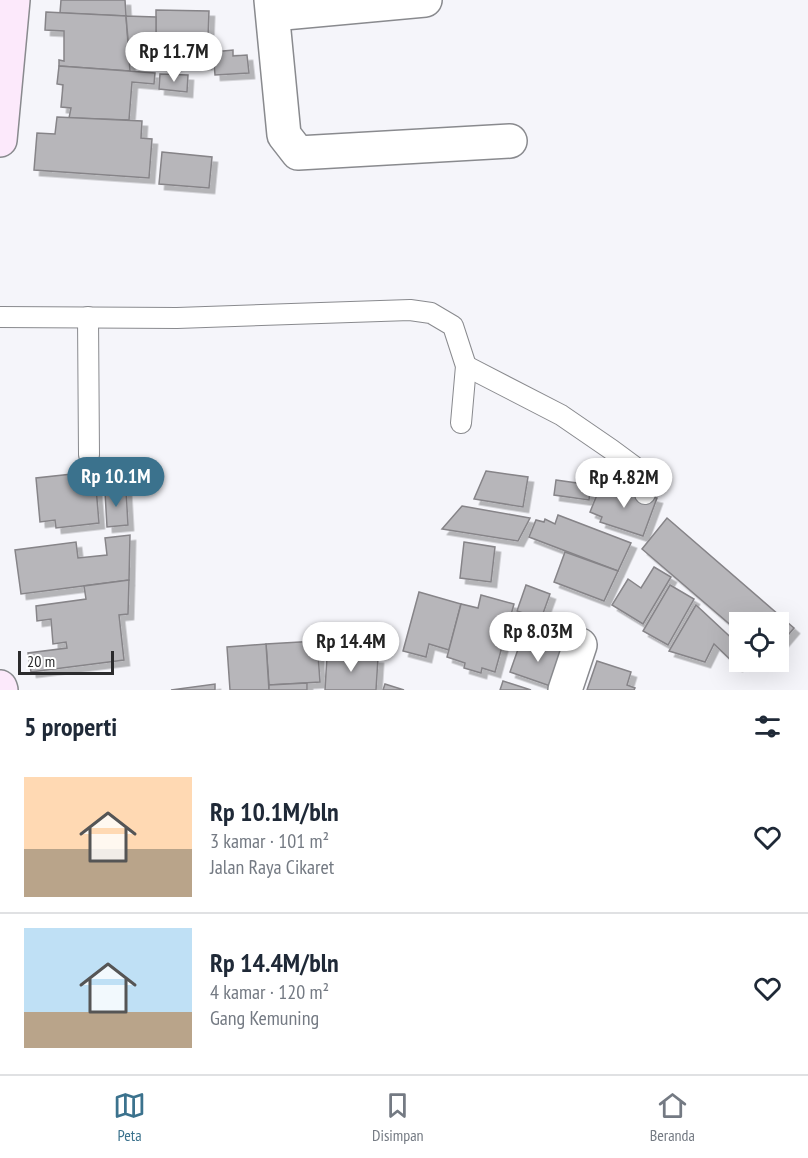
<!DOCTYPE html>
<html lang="id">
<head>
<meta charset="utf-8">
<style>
  :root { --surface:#fff; --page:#f6f6f7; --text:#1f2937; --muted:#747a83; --line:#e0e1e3; --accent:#3b728d }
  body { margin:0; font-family:"PT Sans Narrow",sans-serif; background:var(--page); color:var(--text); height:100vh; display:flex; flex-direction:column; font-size:22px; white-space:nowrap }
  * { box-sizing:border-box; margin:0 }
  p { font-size:20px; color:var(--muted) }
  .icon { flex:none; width:33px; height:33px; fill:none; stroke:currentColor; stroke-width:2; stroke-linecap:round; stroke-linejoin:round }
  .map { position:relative; height:690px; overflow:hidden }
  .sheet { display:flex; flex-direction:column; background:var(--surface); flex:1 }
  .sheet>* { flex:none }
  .buttons { position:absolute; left:729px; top:612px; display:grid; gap:12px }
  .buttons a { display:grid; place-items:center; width:60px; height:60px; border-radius:0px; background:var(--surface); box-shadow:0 6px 24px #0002; font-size:30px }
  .scale { position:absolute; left:18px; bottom:15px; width:96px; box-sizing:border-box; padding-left:6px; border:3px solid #2b2b2d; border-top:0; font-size:16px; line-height:21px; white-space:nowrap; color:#2b2b2d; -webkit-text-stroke:4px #fff; paint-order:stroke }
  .price { position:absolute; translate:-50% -51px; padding:0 14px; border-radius:21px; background:#fff; color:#222; font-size:20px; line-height:39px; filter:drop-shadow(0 2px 3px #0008) }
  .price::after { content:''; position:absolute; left:50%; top:36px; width:18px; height:14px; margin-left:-9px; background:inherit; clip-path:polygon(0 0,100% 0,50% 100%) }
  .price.current { background:var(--accent); color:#fff }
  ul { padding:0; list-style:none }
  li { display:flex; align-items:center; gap:18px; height:150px; padding:0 24px }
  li+li { border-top:2px solid var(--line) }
  li span { display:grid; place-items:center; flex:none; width:168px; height:120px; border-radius:0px; color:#555 }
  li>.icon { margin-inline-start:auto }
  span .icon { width:72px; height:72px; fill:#fffc; stroke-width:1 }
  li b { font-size:26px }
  h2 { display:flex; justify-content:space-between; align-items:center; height:72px; padding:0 24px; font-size:26px }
  .dock { display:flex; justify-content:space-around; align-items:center; height:84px; border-top:2px solid var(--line); background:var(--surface); font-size:16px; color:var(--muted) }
  .dock a { display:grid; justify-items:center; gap:3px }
  .dock .current { color:var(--accent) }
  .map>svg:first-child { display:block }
  .building { fill:#b7b6ba; stroke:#868488; stroke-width:1.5; filter:url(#shadow) }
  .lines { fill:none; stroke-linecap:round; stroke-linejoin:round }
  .service-casing { stroke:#898a8e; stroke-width:22 }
  .minor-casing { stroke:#898a8e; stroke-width:36 }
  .secondary-casing { stroke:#898a8e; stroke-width:36 }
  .service { stroke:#fff; stroke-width:20 }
  .minor { stroke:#fff; stroke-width:33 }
  .secondary { stroke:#fce9fb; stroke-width:33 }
</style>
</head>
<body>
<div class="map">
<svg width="808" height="690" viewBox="0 0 808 690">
  <defs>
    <filter id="shadow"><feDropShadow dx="5.5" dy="5.5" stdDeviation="0" flood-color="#0004"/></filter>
  </defs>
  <rect width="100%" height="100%" fill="#f5f5fa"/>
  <!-- building -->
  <g class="building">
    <polygon points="61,0 125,0 126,16 60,13"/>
    <polygon points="156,10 209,11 207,64 156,63"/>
    <polygon points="46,12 126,16 130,71 59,66 59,60 64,61 64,31 45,30"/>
    <polygon points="126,16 156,17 156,63 130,62"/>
    <polygon points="233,50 233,56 247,55 249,73 215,75 213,52"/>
    <polygon points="59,66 155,73 154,84 132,82 129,120 69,118 71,108 61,107 63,85 57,84"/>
    <polygon points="160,74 188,75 187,92 159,89"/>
    <polygon points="57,117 142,121 141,138 152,139 149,178 34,170 37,133 55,134"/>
    <polygon points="162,152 212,157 209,188 159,184"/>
    <polygon points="136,467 138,483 96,487 99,523 56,528 55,520 40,522 36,478"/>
    <polygon points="486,471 528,477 523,507 474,499"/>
    <polygon points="556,480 591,485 589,500 554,495"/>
    <polygon points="601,485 657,498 643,536 600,522 602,517 590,512"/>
    <polygon points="126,490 128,525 107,527 105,492"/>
    <polygon points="462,506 530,518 518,541 442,529"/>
    <polygon points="558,515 631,543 618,571 529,537 536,520 544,522 545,519 555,524"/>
    <polygon points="667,518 794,628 778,647 778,622 740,622 740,633 642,549"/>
    <polygon points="130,535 129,580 21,594 15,550 76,542 78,558 107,555 105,538"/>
    <polygon points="464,542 495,547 491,582 460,578"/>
    <polygon points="565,552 618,571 604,601 554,582"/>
    <polygon points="654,567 671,577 643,624 612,605 628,579 641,588"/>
    <polygon points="129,580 128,614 119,615 124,660 31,672 28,653 67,648 66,642 53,644 51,619 37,621 36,606 86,599 84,586"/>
    <polygon points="526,585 550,594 541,619 517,611"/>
    <polygon points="670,585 694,599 668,645 643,631"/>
    <polygon points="419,592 461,604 449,650 429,644 426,657 403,651"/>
    <polygon points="481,595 514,604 495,672 482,668 481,673 464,668 465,663 447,657 461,604 478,608"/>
    <polygon points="696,605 740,646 740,662 741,662 737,666 714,644 705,662 669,651"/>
    <polygon points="522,638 563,651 556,688 510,672"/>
    <polygon points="317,641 320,682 269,685 266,644"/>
    <polygon points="266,644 269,690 230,690 227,647"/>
    <polygon points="327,656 378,658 376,690 325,690"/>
    <polygon points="597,661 631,672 627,685 635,688 634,690 587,690"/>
    <polygon points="503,681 531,690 500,690"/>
    <polygon points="307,683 307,690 269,690 269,685"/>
    <polygon points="215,684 215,690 171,690"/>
    <polygon points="385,684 404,690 383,690"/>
  </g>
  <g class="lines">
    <defs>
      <g id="service">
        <polyline points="0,317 177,318 410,310 431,313 453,326 466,366 461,423"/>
        <polyline points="88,317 89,455"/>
        <polyline points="466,366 561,415 612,450 635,467 643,479 645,494"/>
      </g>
      <g id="minor">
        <polyline points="271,0 284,135 298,153 510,141"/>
        <polyline points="273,14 425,0"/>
        <polyline points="565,690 580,645"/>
      </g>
      <g id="secondary">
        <polyline points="0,140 13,0"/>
        <polyline points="0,687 1,690"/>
      </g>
    </defs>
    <!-- service casing -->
    <use href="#service" class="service-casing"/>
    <!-- minor casing -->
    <use href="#minor" class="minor-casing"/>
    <!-- secondary casing -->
    <use href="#secondary" class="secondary-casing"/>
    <!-- service -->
    <use href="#service" class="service"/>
    <!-- minor -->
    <use href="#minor" class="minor"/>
    <!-- secondary -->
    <use href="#secondary" class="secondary"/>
  </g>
</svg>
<div class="buttons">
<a><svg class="icon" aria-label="locate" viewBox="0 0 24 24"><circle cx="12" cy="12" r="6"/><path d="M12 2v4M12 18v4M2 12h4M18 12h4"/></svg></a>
</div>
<div class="scale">20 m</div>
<b class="price" style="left:174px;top:83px">Rp 11.7M</b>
<b class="price current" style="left:116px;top:508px">Rp 10.1M</b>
<b class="price" style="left:624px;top:509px">Rp 4.82M</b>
<b class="price" style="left:538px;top:663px">Rp 8.03M</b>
<b class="price" style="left:351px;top:673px">Rp 14.4M</b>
</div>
<section class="sheet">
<h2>5 properti<svg class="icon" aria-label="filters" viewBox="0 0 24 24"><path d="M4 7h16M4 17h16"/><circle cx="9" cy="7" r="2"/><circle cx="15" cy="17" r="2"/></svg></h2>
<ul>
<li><span style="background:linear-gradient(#ffd9b3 60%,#b9a48a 0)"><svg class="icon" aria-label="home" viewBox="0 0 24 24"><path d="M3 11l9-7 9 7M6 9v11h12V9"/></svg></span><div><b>Rp 10.1M/bln</b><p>3 kamar · 101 m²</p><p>Jalan Raya Cikaret</p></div><svg class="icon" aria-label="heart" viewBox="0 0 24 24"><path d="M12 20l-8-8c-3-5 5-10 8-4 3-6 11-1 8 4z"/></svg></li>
<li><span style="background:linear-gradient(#bfe0f5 70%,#b9a48a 0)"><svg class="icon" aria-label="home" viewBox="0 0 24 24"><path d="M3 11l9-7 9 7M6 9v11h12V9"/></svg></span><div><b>Rp 14.4M/bln</b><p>4 kamar · 120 m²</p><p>Gang Kemuning</p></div><svg class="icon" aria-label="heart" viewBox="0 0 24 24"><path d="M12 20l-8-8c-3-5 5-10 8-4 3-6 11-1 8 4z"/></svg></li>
</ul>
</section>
<nav class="dock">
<a class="current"><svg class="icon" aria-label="map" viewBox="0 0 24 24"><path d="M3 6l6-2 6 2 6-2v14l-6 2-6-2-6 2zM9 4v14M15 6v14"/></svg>Peta</a>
<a><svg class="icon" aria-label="saved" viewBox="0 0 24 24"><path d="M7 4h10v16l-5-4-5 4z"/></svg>Disimpan</a>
<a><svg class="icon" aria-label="home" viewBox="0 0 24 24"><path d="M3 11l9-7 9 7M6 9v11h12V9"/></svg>Beranda</a>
</nav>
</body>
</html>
